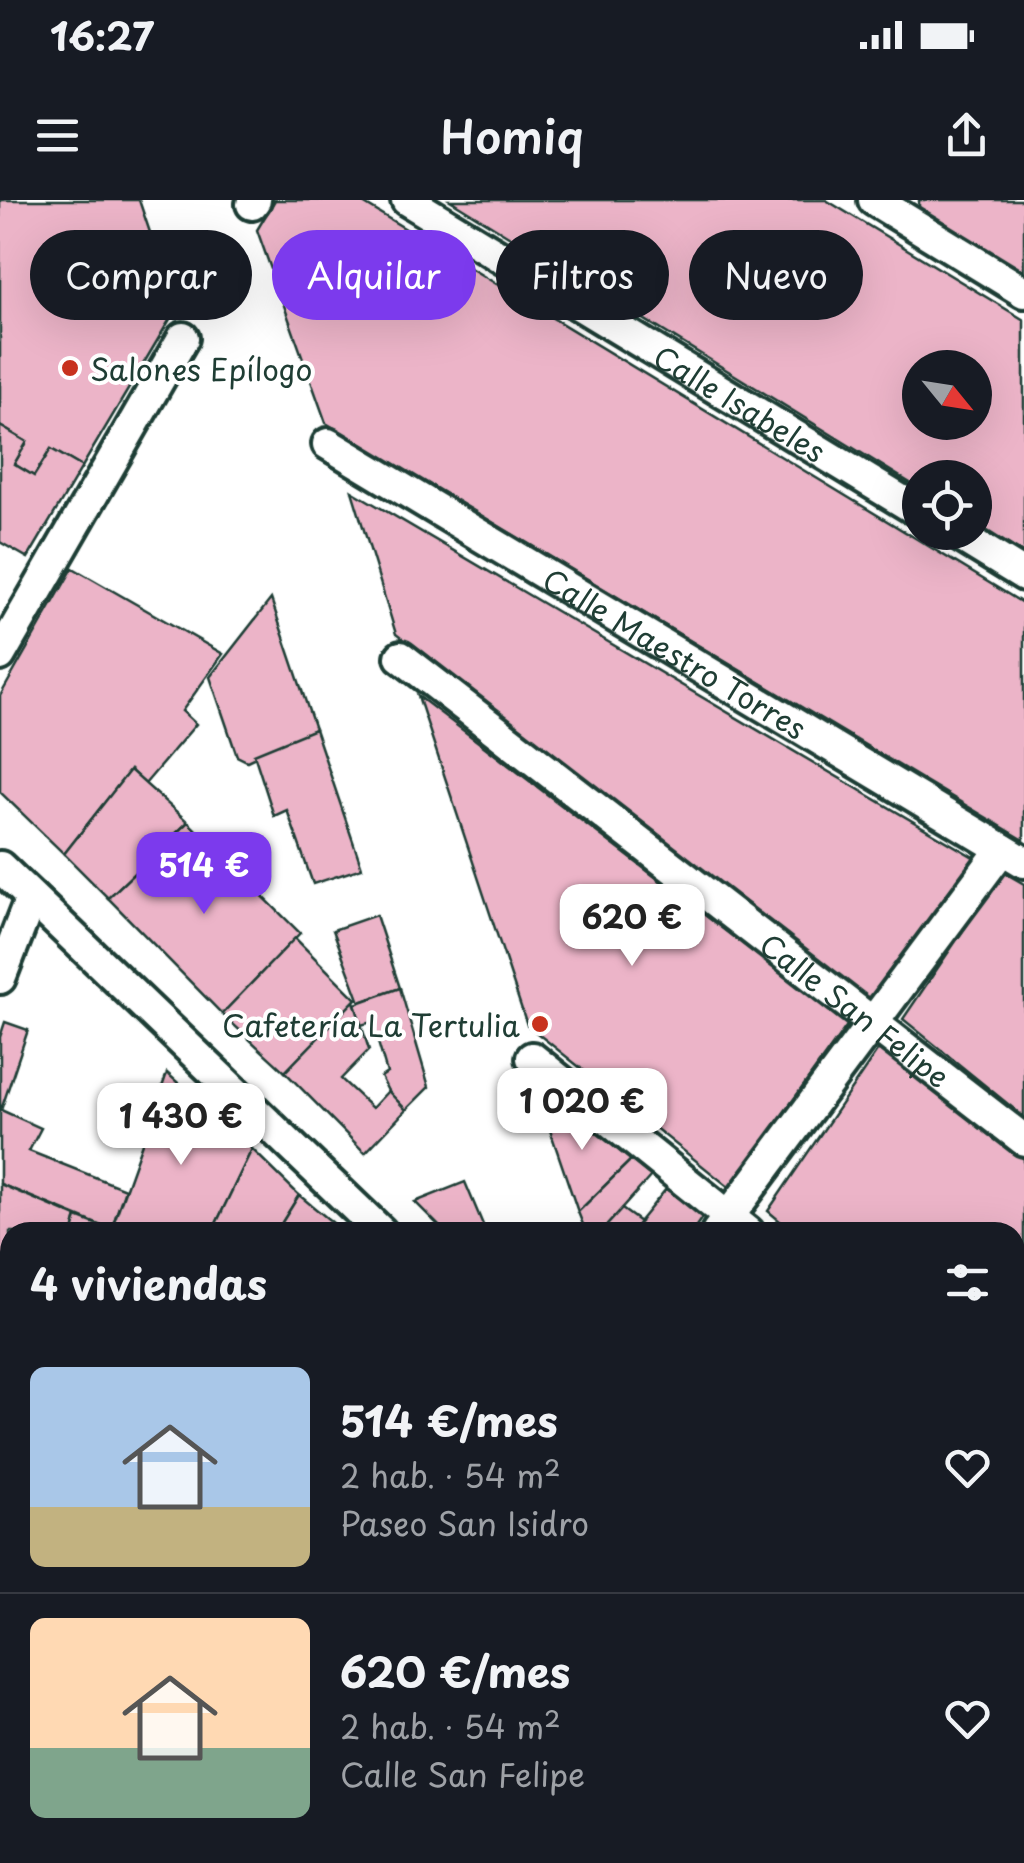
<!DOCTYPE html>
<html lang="es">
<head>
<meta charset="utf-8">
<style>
  :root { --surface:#171b24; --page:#242831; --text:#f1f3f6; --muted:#9ea1a6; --line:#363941; --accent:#7c3aed }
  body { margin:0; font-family:"Playpen Sans",sans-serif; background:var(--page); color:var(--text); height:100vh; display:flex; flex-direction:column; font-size:38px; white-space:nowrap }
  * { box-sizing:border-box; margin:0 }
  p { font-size:32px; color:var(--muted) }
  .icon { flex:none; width:55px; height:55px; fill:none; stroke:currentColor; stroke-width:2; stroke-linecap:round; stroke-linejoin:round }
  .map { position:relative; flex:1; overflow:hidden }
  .details { position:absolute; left:0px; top:1022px; width:1025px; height:642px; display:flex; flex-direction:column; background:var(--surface); border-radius:30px 30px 0 0; box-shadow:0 10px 40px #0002 }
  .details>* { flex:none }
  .hud { position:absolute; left:30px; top:30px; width:965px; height:90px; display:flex; gap:20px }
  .needle { width:65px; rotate:120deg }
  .buttons { position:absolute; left:902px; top:150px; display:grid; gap:20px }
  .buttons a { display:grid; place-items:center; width:90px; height:90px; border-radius:50%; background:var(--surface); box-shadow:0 10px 40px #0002; font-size:50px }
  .price { position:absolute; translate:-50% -85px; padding:0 22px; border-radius:20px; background:#fff; color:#222; font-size:32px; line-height:65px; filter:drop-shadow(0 2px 5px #0008) }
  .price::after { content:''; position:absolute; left:50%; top:60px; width:30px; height:22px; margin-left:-15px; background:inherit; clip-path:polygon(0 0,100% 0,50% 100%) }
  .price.current { background:var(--accent); color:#fff }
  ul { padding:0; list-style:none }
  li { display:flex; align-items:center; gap:30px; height:250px; padding:0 30px }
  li+li { border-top:2px solid var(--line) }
  li span { display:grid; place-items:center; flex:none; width:280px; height:200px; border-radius:15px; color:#555 }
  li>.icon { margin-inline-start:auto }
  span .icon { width:120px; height:120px; fill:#fffc; stroke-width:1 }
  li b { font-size:42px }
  h2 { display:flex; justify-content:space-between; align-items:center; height:120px; padding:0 30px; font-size:42px }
  .tag { padding:0 35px; border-radius:45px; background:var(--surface); box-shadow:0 10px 40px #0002; font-size:35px; line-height:90px }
  .tag.current { background:var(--accent); color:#fff }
  .status { display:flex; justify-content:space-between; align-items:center; height:70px; padding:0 50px; background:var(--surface); direction:ltr }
  .status svg { height:28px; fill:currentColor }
  header { display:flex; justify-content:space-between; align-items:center; height:130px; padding:0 30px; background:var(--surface); font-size:45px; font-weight:600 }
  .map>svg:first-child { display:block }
  .building { fill:#ecb4c8; stroke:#1f3d34; stroke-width:2.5; fill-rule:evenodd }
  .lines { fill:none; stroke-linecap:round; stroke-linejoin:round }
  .minor-casing { stroke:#1f3d34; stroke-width:38 }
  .minor { stroke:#fff; stroke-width:30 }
  .poi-dot { fill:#c8321e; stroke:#fff; stroke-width:4 }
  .labels { text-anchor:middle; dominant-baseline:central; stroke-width:8; stroke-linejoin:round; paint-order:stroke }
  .poi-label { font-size:30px; fill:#1f3d34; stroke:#fff; text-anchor:start }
  .street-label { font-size:30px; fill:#1f3d34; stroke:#fff }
</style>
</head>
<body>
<div class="status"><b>16:27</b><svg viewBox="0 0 49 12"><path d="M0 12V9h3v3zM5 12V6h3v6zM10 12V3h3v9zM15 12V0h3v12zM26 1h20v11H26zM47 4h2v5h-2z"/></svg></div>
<header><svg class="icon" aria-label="menu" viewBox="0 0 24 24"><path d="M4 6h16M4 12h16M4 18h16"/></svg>Homiq<svg class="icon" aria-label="share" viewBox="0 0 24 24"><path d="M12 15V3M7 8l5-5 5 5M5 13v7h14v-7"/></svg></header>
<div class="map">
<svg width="1024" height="1663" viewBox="0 0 1024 1663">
  <rect width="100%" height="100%" fill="#fff"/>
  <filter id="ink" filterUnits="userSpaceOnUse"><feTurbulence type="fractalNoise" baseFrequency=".01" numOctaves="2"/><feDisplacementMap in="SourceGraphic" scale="20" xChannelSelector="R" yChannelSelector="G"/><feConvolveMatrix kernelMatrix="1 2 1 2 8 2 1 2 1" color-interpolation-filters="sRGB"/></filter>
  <g filter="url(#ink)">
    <!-- building -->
    <g class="building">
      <polygon points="0,0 139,0 176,109 82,267 51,249 34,276 14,264 27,242 0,226"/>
      <polygon points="275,0 358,0 1024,404 1024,640 326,223 257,30"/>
      <path d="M450 0H826L1024 120V354L975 323V278H920V289ZM920 168H975V222H920Z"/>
      <polygon points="919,0 1024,0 1024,76 919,13"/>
      <polygon points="0,226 27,242 14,264 34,276 51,249 82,267 28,358 0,342"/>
      <polygon points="352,291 975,658 871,803 396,434"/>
      <polygon points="73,368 223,454 182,511 196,524 145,584 130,570 64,654 0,592 0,496"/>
      <polygon points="271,399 315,529 247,561 237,556 210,477"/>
      <polygon points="418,496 848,824 730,988 527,825"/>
      <polygon points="315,529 362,668 313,684 287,610 274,616 254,554"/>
      <polygon points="130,570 188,622 108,698 64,654"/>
      <polygon points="188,622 300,733 222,814 108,698"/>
      <polygon points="1003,672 1024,684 1024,917 903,819"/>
      <polygon points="376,715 400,788 360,802 333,730"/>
      <polygon points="295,738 356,799 285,872 222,814"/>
      <polygon points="400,788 429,887 406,910 388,891 381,877 387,873 372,822 361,825 355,804"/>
      <polygon points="354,801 369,850 341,879 372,908 388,891 406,910 365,953 285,872"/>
      <polygon points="5,822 28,830 1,910 41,928 29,951 125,989 111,1030 0,984 0,837"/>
      <polygon points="882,844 1024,959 1024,1183 1015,1196 1015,1032 793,1032 768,1011"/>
      <polygon points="167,873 252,949 212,1032 118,1032 111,1030"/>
      <polygon points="551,895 631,960 578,1012 541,904"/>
      <polygon points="252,949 299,995 276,1032 222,1032 214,1028"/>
      <polygon points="631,960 651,976 601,1032 586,1032 578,1012"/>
      <polygon points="465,982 486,1032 445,1032 415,1002"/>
      <polygon points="0,984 77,1017 73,1032 10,1032 10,1146 0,1142"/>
      <polygon points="666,989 703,1016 692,1032 631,1032"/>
      <polygon points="299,995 344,1032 276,1032"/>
      <polygon points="622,1009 640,1022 631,1032 601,1032"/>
      <polygon points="77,1017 111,1030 118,1032 73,1032"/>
      <polygon points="0,1185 10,1189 10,1226 0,1222"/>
      <polygon points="1015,1268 1024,1274 1024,1324 1015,1317"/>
      <polygon points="9,1281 10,1280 10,1365 0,1360 0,1300"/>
      <polygon points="1015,1317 1024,1324 1024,1371 1015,1363"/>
      <polygon points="0,1401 10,1406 10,1453 4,1464 0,1462"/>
      <polygon points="1024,1420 1024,1522 1015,1531 1015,1429"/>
      <polygon points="10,1453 10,1494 0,1515 0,1473"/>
      <polygon points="1024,1522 1024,1556 1015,1564 1015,1531"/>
      <polygon points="5,1536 10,1538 10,1655 35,1655 31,1663 16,1663 0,1655 0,1547"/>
      <polygon points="1024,1556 1024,1588 1015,1596 1015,1564"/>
      <polygon points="35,1655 75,1655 72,1663 31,1663"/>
      <polygon points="246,1655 297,1655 293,1663 262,1663"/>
      <polygon points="317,1655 380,1655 376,1663 314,1663"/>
      <polygon points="607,1655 849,1655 853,1663 602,1663"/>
    </g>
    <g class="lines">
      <defs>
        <g id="minor">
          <path id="s1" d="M407 0 920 312"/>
          <polyline points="874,0 1024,92"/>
          <polyline points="252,4 255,0"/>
          <path id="s2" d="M328 244 1024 662"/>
          <polyline points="954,332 1024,375"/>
          <polyline points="0,455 183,138"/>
          <path id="s3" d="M401 457 1024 940"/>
          <polyline points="0,667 381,1032"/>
          <polyline points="0,778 31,698"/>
          <polyline points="532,858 748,1032"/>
          <polyline points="717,1032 1002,649"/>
          <polyline points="0,1161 10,1165"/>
          <polyline points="1015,1230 1024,1219"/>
          <polyline points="0,1380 10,1385"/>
          <polyline points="550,1655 566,1663"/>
          <polyline points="992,1655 1000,1663"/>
          <polyline points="396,1663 400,1655"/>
        </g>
      </defs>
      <!-- minor casing -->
      <use href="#minor" class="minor-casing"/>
      <!-- minor -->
      <use href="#minor" class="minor"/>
    </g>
  </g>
  <!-- markers -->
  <g class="poi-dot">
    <circle cx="70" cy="168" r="10"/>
    <circle cx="540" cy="824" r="10"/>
  </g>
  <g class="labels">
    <!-- poi labels -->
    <g class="poi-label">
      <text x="90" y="168">Salones Epílogo</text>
      <text x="520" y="824" text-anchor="end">Cafetería La Tertulia</text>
    </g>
    <!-- street labels -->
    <g class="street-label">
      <text stroke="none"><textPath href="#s1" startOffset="390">Calle Isabeles</textPath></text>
      <text stroke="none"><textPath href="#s2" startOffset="405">Calle Maestro Torres</textPath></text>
      <text stroke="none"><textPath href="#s3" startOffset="575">Calle San Felipe</textPath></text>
    </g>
  </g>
</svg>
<div class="buttons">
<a><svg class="needle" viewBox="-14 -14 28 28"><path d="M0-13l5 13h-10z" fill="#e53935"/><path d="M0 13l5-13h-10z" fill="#9ea1a6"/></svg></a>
<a><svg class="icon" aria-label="locate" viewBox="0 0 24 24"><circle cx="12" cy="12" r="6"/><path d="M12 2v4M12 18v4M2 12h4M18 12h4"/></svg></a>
</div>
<b class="price current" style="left:204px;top:717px">514 €</b>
<b class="price" style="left:632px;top:769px">620 €</b>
<b class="price" style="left:582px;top:953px">1 020 €</b>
<b class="price" style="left:181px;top:968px">1 430 €</b>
<div class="hud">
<a class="tag">Comprar</a>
<a class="tag current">Alquilar</a>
<a class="tag">Filtros</a>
<a class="tag">Nuevo</a>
</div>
<section class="details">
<h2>4 viviendas<svg class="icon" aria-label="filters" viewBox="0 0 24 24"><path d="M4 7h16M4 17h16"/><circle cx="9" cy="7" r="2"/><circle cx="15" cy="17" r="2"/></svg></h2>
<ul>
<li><span style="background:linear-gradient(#a9c7e8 70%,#c2b280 0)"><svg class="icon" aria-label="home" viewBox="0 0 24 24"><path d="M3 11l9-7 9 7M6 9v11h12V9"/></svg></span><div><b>514 €/mes</b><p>2 hab. · 54 m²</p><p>Paseo San Isidro</p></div><svg class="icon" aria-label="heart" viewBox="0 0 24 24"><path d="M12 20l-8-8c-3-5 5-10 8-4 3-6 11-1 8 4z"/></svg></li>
<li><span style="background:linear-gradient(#ffd9b3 65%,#7fa58c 0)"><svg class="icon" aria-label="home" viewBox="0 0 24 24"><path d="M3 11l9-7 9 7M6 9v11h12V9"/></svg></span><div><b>620 €/mes</b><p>2 hab. · 54 m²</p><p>Calle San Felipe</p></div><svg class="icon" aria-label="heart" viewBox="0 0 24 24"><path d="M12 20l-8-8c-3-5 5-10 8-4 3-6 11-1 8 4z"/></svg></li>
</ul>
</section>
</div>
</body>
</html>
